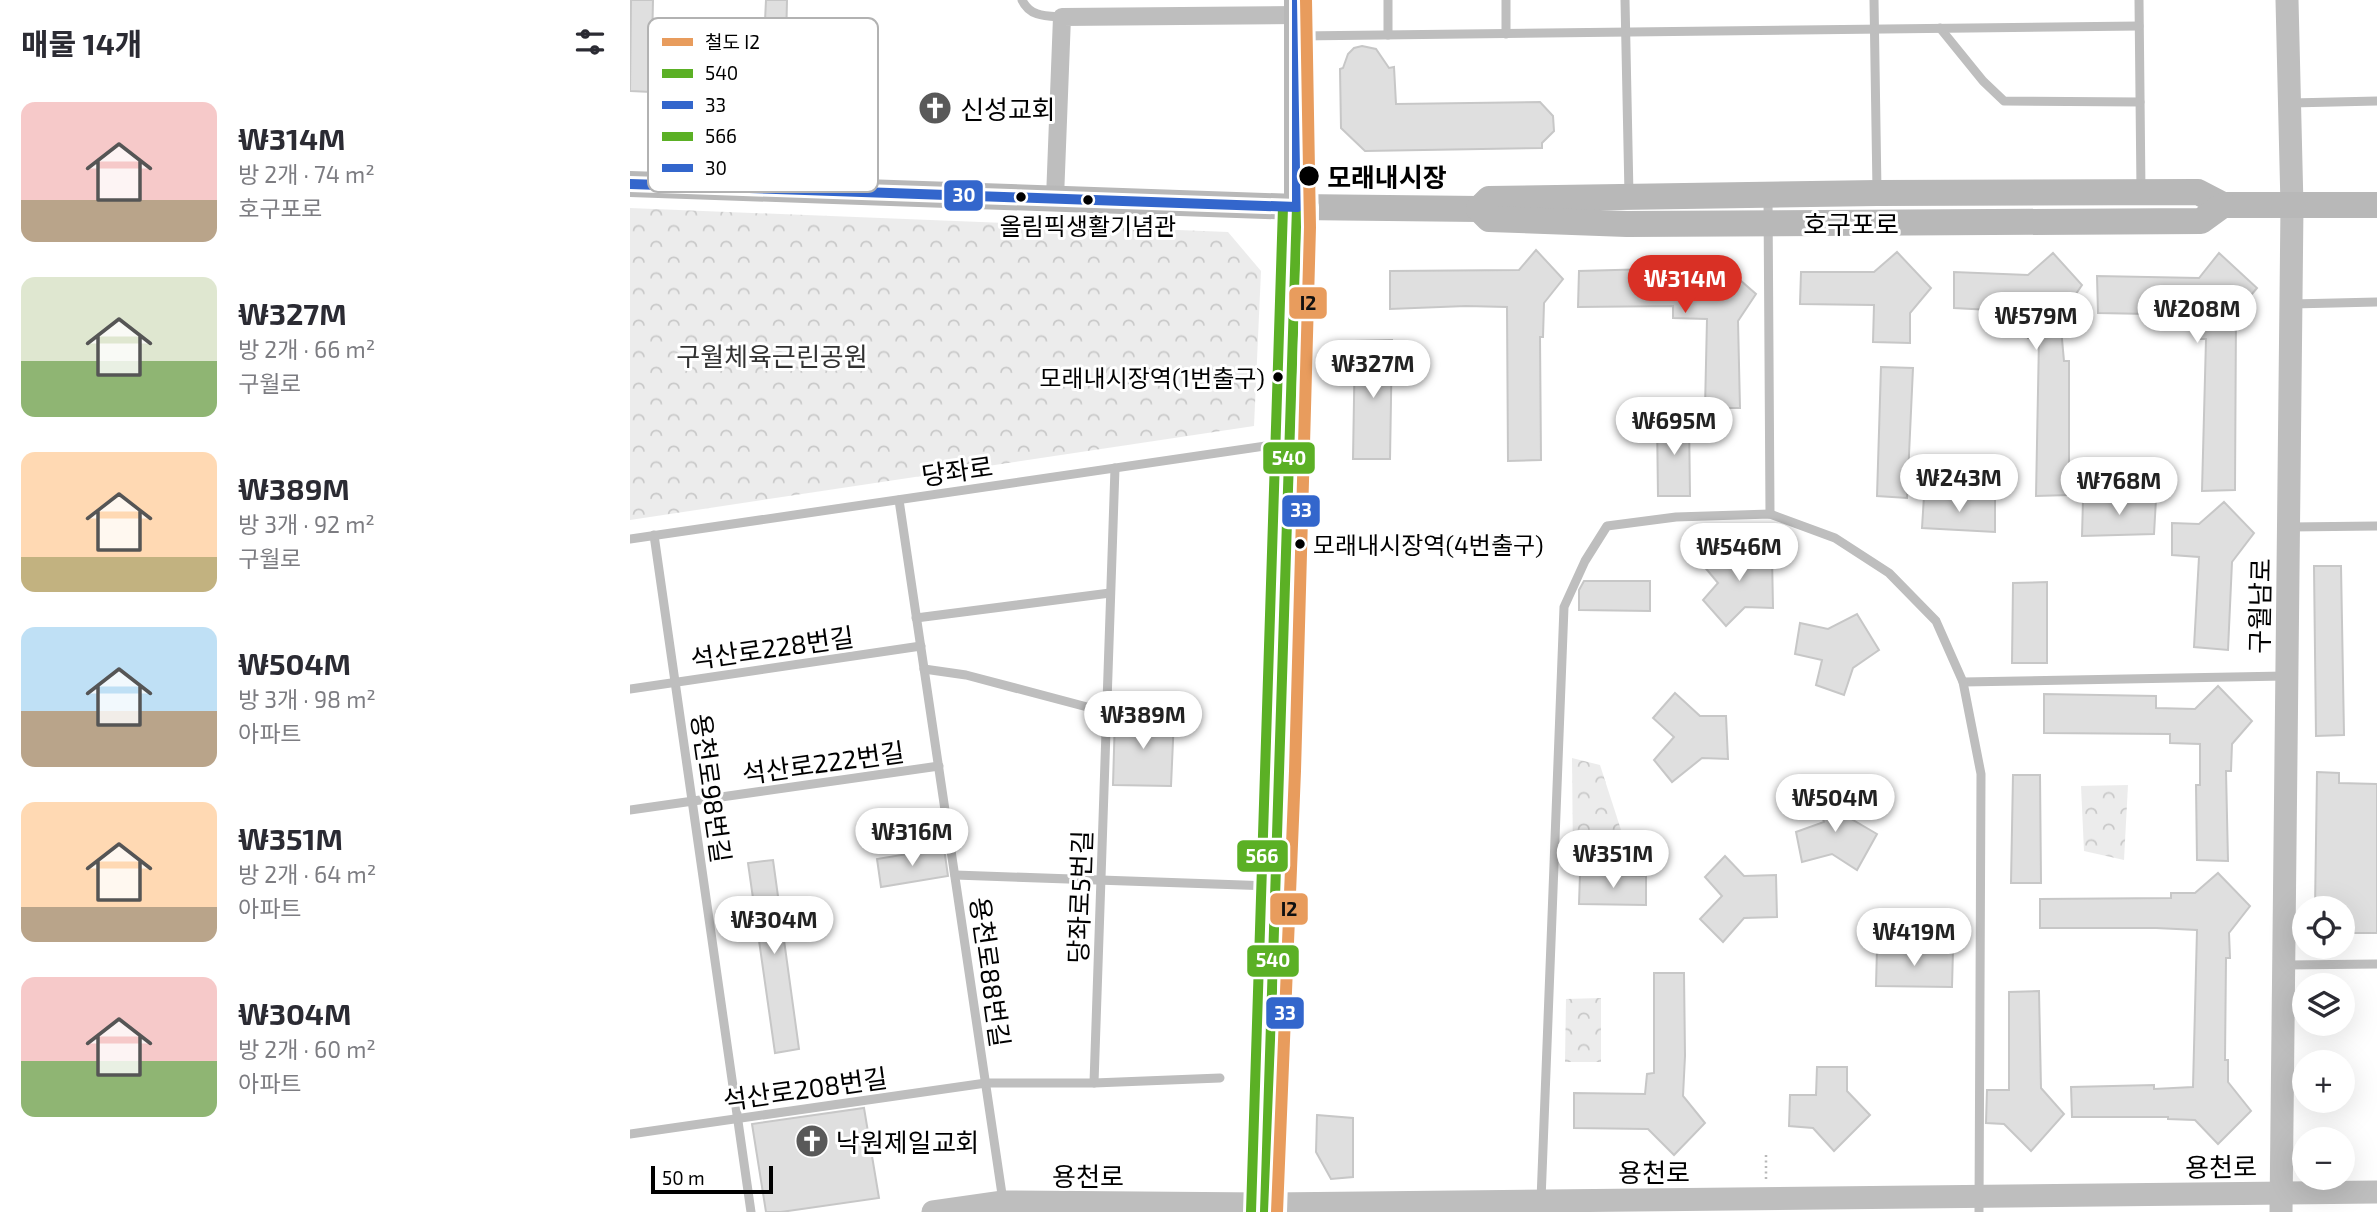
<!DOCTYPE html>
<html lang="ko">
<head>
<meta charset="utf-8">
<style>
  :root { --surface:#fff; --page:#f7f7f7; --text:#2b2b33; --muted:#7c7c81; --accent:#d93025 }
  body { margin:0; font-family:"Exo 2","Noto Sans KR",sans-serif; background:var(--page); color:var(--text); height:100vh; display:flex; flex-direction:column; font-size:26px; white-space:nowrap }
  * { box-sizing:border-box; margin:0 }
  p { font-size:23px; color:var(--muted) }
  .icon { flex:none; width:38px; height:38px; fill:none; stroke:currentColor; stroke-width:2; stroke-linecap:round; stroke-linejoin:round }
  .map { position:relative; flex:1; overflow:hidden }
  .details { display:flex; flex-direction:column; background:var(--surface); width:630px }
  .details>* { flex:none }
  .controls { position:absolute; left:1662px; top:896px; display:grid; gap:14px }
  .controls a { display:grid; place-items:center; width:63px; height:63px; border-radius:50%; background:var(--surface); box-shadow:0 7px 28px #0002; font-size:35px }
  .scale { position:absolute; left:21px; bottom:18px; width:122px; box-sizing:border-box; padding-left:7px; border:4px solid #000; border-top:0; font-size:19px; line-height:24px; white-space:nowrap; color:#000; -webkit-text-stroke:5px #fff; paint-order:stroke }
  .price { position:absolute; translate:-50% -60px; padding:0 16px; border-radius:24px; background:#fff; color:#222; font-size:23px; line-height:46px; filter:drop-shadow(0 2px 4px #0008) }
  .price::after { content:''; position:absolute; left:50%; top:42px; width:21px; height:16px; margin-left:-10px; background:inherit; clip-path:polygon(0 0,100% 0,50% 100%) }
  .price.on { background:var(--accent); color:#fff }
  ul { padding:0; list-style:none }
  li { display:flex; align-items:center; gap:21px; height:175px; padding:0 21px }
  li span { display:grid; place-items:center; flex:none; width:196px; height:140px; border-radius:14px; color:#555 }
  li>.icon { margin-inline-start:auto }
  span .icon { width:84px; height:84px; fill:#fffc; stroke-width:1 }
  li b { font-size:30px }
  h2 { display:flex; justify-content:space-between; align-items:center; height:84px; padding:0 21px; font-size:30px }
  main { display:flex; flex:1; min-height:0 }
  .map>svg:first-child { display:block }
  .park { fill:url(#park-crowns) }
  .building { fill:#dfdfdf; stroke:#c7c7c7; stroke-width:2 }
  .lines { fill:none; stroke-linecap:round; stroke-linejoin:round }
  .path { stroke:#b9b9b9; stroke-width:2.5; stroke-dasharray:2 3.5; stroke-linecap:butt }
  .service { stroke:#bebebe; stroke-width:9 }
  .minor { stroke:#bebebe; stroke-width:18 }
  .tertiary { stroke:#bebebe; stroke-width:23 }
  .secondary { stroke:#b8b8b8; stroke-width:26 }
  .bus-1-casing { stroke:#fff; stroke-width:16 }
  .bus-2-casing { stroke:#fff; stroke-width:16 }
  .bus-3-casing { stroke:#fff; stroke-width:16 }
  .bus-4-casing { stroke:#fff; stroke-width:16 }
  .bus-1 { stroke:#5bb025; stroke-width:10 }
  .bus-2 { stroke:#36c; stroke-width:10 }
  .bus-3 { stroke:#5bb025; stroke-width:10 }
  .bus-4 { stroke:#36c; stroke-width:10 }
  .rail-1-casing { stroke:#fff; stroke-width:18 }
  .rail-1 { stroke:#e89c5d; stroke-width:12 }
  .stop-dot { fill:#000; stroke:#fff; stroke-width:2.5 }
  .labels { text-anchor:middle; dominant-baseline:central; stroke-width:6; stroke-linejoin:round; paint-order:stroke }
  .bus-label { font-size:24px; fill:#000; stroke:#fff }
  .poi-label { font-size:26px; fill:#000; stroke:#fff; text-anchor:start }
  .stop-label { font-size:26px; font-weight:bold; fill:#000; stroke:#fff; text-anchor:start }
  .street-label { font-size:26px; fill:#000; stroke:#fff }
  .park-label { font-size:26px; fill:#333; stroke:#fff }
  .key { fill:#fff; stroke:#b2b2b2; stroke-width:2 }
  .key-label { font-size:19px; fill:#000 }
  .line-badge { stroke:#fff; stroke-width:2.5 }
  .badge-label { font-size:19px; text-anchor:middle; font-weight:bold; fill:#fff }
  .pale-badge-label { font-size:19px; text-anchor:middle; font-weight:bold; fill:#111 }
</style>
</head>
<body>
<main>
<section class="details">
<h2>매물 14개<svg class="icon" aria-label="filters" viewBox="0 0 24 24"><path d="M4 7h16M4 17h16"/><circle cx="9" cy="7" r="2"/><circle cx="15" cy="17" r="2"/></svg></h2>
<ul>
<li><span style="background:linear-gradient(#f6c9c9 70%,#b9a48a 0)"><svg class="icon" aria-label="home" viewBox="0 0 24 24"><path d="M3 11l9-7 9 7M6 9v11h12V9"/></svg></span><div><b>₩314M</b><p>방 2개 · 74 m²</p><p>호구포로</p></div></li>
<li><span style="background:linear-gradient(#dfe7d0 60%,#8fb573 0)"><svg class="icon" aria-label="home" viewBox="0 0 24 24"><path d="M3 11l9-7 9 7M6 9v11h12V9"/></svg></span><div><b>₩327M</b><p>방 2개 · 66 m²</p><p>구월로</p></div></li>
<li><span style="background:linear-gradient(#ffd9b3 75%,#c2b280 0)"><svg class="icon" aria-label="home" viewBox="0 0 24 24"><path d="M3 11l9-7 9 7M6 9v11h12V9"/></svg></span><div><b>₩389M</b><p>방 3개 · 92 m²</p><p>구월로</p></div></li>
<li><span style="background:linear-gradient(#bfe0f5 60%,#b9a48a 0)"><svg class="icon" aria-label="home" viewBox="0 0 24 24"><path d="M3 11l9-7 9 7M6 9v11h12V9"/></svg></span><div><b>₩504M</b><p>방 3개 · 98 m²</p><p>아파트</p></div></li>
<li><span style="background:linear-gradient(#ffd9b3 75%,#b9a48a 0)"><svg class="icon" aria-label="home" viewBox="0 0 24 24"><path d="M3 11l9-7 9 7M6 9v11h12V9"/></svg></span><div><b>₩351M</b><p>방 2개 · 64 m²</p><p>아파트</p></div></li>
<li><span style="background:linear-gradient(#f6c9c9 60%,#8fb573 0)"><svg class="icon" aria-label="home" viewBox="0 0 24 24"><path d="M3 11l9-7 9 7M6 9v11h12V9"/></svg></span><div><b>₩304M</b><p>방 2개 · 60 m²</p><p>아파트</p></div></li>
</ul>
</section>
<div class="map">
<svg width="1747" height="1212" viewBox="0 0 1747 1212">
  <defs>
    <pattern id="park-crowns" width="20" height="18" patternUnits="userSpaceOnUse" patternTransform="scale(1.75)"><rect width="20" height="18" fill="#ececec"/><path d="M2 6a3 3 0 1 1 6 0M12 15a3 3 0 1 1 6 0" fill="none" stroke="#c9c9c9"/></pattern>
  </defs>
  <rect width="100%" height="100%" fill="#fff"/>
  <!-- park -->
  <g class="park">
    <polygon points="0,208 598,232 631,271 624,426 0,520"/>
    <polygon points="942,758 970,765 1002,864 943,858"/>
    <polygon points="1498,785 1494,860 1454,851 1451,786"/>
    <polygon points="971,998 971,1062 935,1062 936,999"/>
  </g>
  <!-- building -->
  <g class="building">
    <polygon points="1,0 23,0 21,92 0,91"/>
    <polygon points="136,0 157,0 156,43 134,42"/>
    <polygon points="732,46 746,49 759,68 764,67 766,104 910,102 923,116 924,131 912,143 912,148 735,151 711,128 710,69 713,68 718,54 724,48"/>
    <polygon points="906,250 933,279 914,303 913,337 910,337 911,460 878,461 877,307 836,306 760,309 760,271 889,270"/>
    <polygon points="1267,252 1301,288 1280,313 1280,343 1243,342 1244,305 1170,304 1171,272 1244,272"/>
    <polygon points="1423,253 1452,285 1430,317 1434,361 1439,361 1439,495 1406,496 1409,339 1398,338 1398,312 1324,308 1324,272 1398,275"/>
    <polygon points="1589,253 1627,288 1606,313 1605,490 1572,491 1576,339 1570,339 1571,315 1468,313 1467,276 1569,278"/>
    <polygon points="1087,260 1126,294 1108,321 1110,408 1075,408 1077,319 1043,318 1043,306 948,307 949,271 1021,269 1021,284 1067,283"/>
    <polygon points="762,340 760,459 723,459 725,341"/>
    <polygon points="1251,367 1283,368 1277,498 1247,496"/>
    <polygon points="1027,419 1059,419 1060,496 1028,496"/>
    <polygon points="1294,496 1365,499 1365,532 1292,528"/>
    <polygon points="1526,499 1524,534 1452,536 1453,500"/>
    <polygon points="1594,502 1624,533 1602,562 1598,650 1564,647 1569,557 1542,555 1542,523 1569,524"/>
    <polygon points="1098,541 1113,557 1142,556 1143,608 1115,607 1096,626 1073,600 1088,583 1073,565"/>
    <polygon points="1684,566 1711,566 1714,735 1686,736"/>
    <polygon points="954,581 1020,581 1020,611 949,610 949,590"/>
    <polygon points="1417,582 1417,663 1382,663 1383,583"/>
    <polygon points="1227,614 1249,650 1223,668 1214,695 1186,685 1192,660 1165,654 1170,623 1198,629"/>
    <polygon points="1588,686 1622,721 1602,744 1601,771 1596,771 1598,861 1567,860 1566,785 1570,785 1570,744 1540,743 1540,734 1414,733 1414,694 1526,696 1526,708 1565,709"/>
    <polygon points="1045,693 1070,716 1096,716 1098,759 1072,758 1042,782 1024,760 1044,737 1023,718"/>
    <polygon points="485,716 544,718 541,786 483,785"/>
    <polygon points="1687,772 1709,773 1709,783 1747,784 1747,933 1713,933 1713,908 1685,908"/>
    <polygon points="1383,775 1410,775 1411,883 1381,883"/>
    <polygon points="1208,790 1218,817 1247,834 1227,870 1202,854 1172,862 1166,832 1194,822 1185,797"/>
    <polygon points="314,848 318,876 251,887 247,859"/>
    <polygon points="1095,856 1114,876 1146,875 1147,917 1114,918 1093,942 1070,919 1092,896 1075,877"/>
    <polygon points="143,860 169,1049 145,1053 118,863"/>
    <polygon points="1588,873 1620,906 1599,933 1600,958 1596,958 1595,1060 1598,1060 1598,1082 1621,1111 1588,1144 1565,1120 1538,1119 1538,1117 1442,1117 1441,1087 1524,1085 1524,1089 1563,1087 1567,930 1526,928 1410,928 1410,899 1541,898 1541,893 1565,893"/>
    <polygon points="950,874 1016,876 1016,905 949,904"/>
    <polygon points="1247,949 1323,950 1322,987 1246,986"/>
    <polygon points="1024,973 1054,973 1055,1056 1053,1096 1075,1123 1044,1155 1018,1129 944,1128 944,1093 1015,1094 1017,1074 1024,1073"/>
    <polygon points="1409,991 1411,1088 1434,1114 1401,1151 1374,1124 1356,1123 1357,1090 1379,1090 1379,992"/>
    <polygon points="1187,1067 1217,1067 1217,1091 1240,1115 1204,1151 1183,1128 1159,1126 1160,1095 1186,1095"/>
    <polygon points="234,1108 249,1198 151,1212 136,1212 122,1124"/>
    <polygon points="687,1115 723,1118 723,1177 701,1179 686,1152"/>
  </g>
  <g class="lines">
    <!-- path -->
    <polyline class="path" points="1136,1179 1136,1155"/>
    <!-- service -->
    <g class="service">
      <path d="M392 0C400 17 416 16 432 17"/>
      <polyline points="758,0 758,35"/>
      <polyline points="876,0 876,34"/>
      <polyline points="995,0 999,195"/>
      <polyline points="1244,0 1247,191"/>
      <polyline points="1509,0 1511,191"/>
      <polyline points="1310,28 1353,81 1374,101 1510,102"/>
      <polyline points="669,36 1509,26"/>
      <polyline points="1661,103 1747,101"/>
      <polyline points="1138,197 1140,514"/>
      <polyline points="1662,304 1747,302"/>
      <polyline points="269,500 373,1201"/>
      <polyline points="1660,527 1747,526"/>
      <polyline points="24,535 121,1212"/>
      <polyline points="0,539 656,443"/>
      <polyline points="286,618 480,593"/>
      <polyline points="294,669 336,675 476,712"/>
      <polyline points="1333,682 1655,676"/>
      <polyline points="0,689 291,646"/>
      <polyline points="0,810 309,766"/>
      <polyline points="325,875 641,886"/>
      <polyline points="1655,965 1747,964"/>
      <polyline points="464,1083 485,468"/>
      <polyline points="0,1134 356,1083 464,1083 590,1078"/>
      <polyline points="911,1200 934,607 955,561 977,526 1046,517 1140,514 1205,538 1259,573 1306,621 1333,682 1351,774 1349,1212"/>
    </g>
    <!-- minor -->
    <polyline class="minor" points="425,198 432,17 667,15"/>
    <!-- tertiary -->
    <g class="tertiary">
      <polyline points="303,1212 373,1202 635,1204 1747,1192"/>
      <polyline points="1651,1212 1662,206 1657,0"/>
    </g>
    <!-- secondary -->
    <g class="secondary">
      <polyline points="0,184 667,207 849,209 859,199 1247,193 1568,192 1593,205 1747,205"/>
      <polyline points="849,209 859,219 997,224 1571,221 1593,205"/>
      <polyline points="635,1212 667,207 667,0"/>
    </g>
    <defs>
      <polyline id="bus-1" points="635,1212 667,207"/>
      <polyline id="bus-2" points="649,1212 681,207"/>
      <polyline id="bus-3" points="621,1212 653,207"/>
      <g id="bus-4">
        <polyline points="667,0 667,207"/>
        <polyline points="0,184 667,207"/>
      </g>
    </defs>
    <!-- bus-1 casing -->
    <use href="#bus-1" class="bus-1-casing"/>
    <!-- bus-2 casing -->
    <use href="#bus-2" class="bus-2-casing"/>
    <!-- bus-3 casing -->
    <use href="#bus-3" class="bus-3-casing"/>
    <!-- bus-4 casing -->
    <use href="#bus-4" class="bus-4-casing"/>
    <!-- bus-1 -->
    <use href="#bus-1" class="bus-1"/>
    <!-- bus-2 -->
    <use href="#bus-2" class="bus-2"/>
    <!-- bus-3 -->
    <use href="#bus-3" class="bus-3"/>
    <!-- bus-4 -->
    <use href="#bus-4" class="bus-4"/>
    <defs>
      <polyline id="rail-1" points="647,1212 665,771 680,227 676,0"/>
    </defs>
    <!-- rail-1 casing -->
    <use href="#rail-1" class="rail-1-casing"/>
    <!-- rail-1 -->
    <use href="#rail-1" class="rail-1"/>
  </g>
  <!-- icons -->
  <defs>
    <symbol id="church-disc" viewBox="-11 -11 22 22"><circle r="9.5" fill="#595959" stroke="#fff"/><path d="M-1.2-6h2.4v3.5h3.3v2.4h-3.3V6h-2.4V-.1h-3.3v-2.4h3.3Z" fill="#fff"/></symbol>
  </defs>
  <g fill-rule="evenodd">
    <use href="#church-disc" x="286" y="89" width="38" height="38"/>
    <use href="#church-disc" x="163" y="1122" width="38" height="38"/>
  </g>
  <!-- markers -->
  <g class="stop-dot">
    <circle cx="679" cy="176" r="11"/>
    <circle cx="391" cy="197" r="6"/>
    <circle cx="458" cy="200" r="6"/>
    <circle cx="648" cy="377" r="6"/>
    <circle cx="670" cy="544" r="6"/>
  </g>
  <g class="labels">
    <!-- bus labels -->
    <g class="bus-label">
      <text x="458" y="225">올림픽생활기념관</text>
      <text x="635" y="377" text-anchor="end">모래내시장역(1번출구)</text>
      <text x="683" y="544" text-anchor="start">모래내시장역(4번출구)</text>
    </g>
    <!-- poi labels -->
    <g class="poi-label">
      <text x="330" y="108">신성교회</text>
      <text x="206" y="1141">낙원제일교회</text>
    </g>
    <!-- stop labels -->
    <g class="stop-label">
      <text x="697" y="176">모래내시장</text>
    </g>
    <!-- street labels -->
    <g class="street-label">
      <text x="1221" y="223">호구포로</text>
      <text transform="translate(327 470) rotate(-8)">당좌로</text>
      <text transform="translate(1629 606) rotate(-89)">구월남로</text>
      <text transform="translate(142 647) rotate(-8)">석산로228번길</text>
      <text transform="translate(193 762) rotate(-8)">석산로222번길</text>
      <text transform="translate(82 788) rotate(82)">용천로98번길</text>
      <text transform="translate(449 897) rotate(-88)">당좌로5번길</text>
      <text transform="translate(361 972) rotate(82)">용천로88번길</text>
      <text transform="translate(175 1088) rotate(-8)">석산로208번길</text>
      <text transform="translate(1591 1166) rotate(-1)">용천로</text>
      <text x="1024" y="1171">용천로</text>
      <text x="458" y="1175">용천로</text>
    </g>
    <!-- park labels -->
    <g class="park-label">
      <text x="142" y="355">구월체육근린공원</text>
    </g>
  </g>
  <!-- legend -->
  <rect x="18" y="18" width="230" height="174" rx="10" class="key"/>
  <rect x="32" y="38" width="31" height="8" fill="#e89c5d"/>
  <rect x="32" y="69" width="31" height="9" fill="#5bb025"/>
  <rect x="32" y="101" width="31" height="8" fill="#36c"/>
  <rect x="32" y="132" width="31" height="9" fill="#5bb025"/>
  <rect x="32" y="164" width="31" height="8" fill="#36c"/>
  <g class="key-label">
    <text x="75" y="49">철도 I2</text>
    <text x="75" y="80">540</text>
    <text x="75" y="112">33</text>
    <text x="75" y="143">566</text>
    <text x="75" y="175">30</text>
  </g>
  <g class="line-badge">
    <rect x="313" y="179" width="41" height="33" rx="7" fill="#36c"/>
    <rect x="658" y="286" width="40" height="34" rx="7" fill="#e89c5d"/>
    <rect x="632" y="441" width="54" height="34" rx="7" fill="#5bb025"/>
    <rect x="651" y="494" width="40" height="34" rx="7" fill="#36c"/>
    <rect x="606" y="839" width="53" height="34" rx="7" fill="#5bb025"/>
    <rect x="639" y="892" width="40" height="34" rx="7" fill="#e89c5d"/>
    <rect x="616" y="944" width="54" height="34" rx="7" fill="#5bb025"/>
    <rect x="635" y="996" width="40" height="34" rx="7" fill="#36c"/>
  </g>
  <g class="badge-label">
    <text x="334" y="202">30</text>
    <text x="659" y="465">540</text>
    <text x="671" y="517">33</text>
    <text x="632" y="863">566</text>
    <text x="643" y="967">540</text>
    <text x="655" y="1020">33</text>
  </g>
  <g class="pale-badge-label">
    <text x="678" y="310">I2</text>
    <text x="659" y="916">I2</text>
  </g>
</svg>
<div class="controls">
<a><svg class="icon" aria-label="locate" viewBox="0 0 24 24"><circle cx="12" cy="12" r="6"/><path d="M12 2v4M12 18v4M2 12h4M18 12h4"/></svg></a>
<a><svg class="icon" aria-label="layers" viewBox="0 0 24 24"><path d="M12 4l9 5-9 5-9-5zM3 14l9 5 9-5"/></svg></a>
<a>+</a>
<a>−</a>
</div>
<div class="scale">50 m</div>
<b class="price on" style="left:1055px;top:315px">₩314M</b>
<b class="price" style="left:1567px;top:345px">₩208M</b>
<b class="price" style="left:1406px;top:352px">₩579M</b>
<b class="price" style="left:743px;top:400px">₩327M</b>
<b class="price" style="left:1044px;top:457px">₩695M</b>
<b class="price" style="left:1329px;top:514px">₩243M</b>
<b class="price" style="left:1489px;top:517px">₩768M</b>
<b class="price" style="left:1109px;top:583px">₩546M</b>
<b class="price" style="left:513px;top:751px">₩389M</b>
<b class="price" style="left:1205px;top:834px">₩504M</b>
<b class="price" style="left:282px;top:868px">₩316M</b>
<b class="price" style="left:983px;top:890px">₩351M</b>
<b class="price" style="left:144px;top:956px">₩304M</b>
<b class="price" style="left:1284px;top:968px">₩419M</b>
</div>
</main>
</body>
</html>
